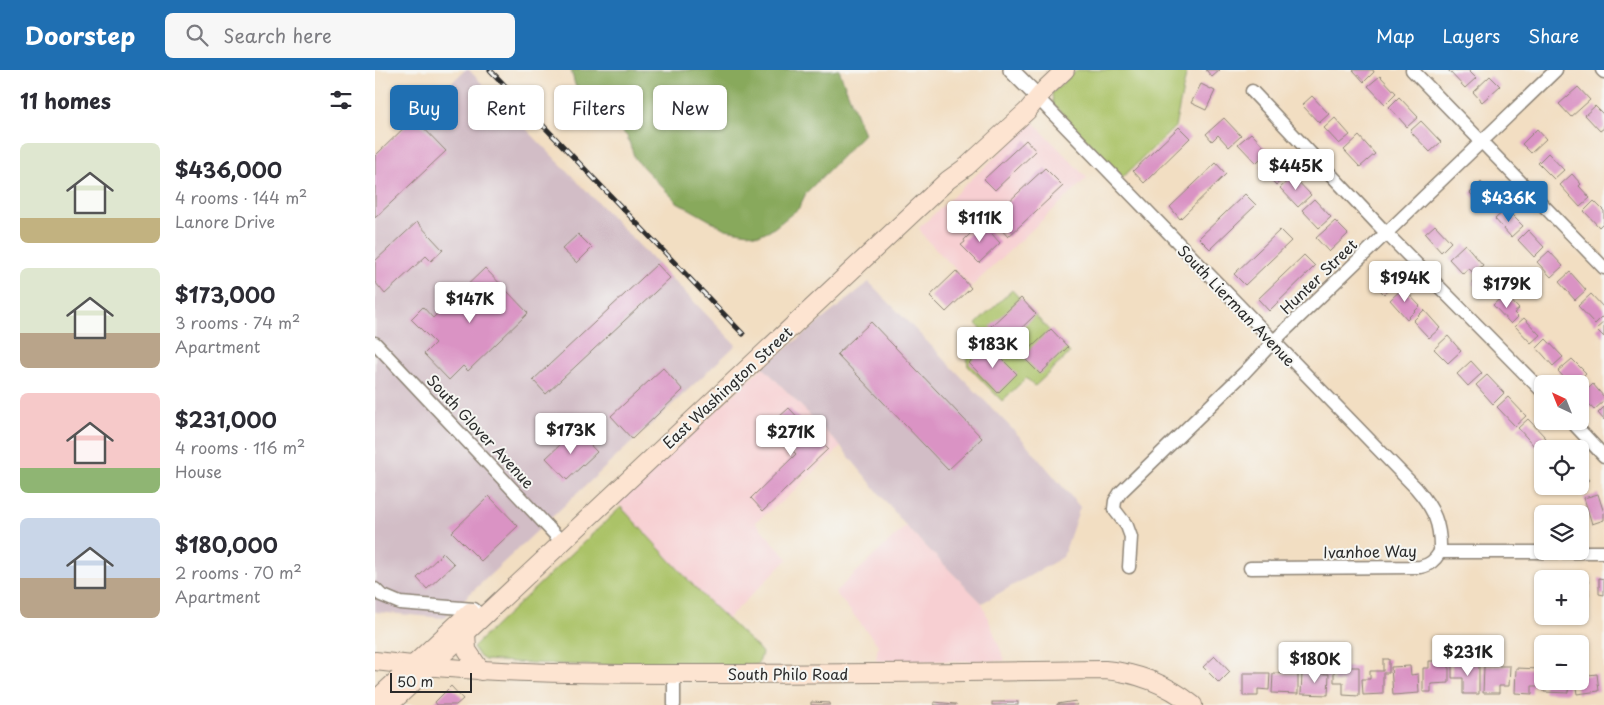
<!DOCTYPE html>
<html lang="en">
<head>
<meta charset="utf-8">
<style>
  :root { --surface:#fff; --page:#f7f7f7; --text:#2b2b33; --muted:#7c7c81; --accent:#1f6fb2 }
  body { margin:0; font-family:"Playpen Sans",sans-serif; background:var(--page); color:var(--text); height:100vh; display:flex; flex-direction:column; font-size:19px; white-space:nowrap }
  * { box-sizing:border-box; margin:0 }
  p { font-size:16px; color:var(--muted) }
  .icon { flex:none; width:28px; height:28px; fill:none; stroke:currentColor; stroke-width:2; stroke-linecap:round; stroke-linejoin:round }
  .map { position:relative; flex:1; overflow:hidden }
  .panel { display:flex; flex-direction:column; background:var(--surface); width:375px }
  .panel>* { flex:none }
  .hud { position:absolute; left:15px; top:15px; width:475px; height:45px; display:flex; gap:10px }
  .needle { width:32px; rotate:317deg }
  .tools { position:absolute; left:1159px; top:305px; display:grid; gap:10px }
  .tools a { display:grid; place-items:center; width:55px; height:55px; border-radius:8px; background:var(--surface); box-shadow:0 1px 4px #0004; font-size:25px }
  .scale { position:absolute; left:15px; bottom:12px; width:82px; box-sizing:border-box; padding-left:5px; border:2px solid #2b2b2b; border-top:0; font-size:14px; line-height:18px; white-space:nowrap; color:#2b2b2b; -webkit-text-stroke:4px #f6f6f2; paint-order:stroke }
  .price { position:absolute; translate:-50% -42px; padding:0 11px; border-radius:5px; background:#fff; color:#222; font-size:16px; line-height:32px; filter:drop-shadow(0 1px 2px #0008) }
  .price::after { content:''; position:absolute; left:50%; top:30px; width:15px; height:11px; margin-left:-8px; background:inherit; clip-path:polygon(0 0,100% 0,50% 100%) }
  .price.current { background:var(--accent); color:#fff }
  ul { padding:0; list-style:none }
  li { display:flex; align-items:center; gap:15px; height:125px; padding:0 20px }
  li span { display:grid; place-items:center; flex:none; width:140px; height:100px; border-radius:8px; color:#555 }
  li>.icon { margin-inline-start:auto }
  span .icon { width:60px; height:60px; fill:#fffc; stroke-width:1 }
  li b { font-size:21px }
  h2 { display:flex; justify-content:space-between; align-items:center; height:60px; padding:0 20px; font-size:21px }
  .pill { padding:0 18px; border-radius:8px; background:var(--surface); box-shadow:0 1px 4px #0004; font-size:18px; line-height:45px }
  .pill.current { background:var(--accent); color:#fff }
  header { display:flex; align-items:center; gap:30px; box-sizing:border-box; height:70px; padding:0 25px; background:var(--accent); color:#fff }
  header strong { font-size:24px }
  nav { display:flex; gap:28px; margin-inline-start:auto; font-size:18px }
  .search { width:350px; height:45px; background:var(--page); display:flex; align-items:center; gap:12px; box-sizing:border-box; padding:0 18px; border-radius:8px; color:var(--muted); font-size:19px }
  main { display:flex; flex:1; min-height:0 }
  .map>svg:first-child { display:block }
  .built { fill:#f7cfd2 }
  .industrial { fill:#d2bdc6 }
  .green { fill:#abc368; stroke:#6b774a }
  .forest { fill:#88a95c; stroke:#5a6a44 }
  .building { fill:#da93c4 }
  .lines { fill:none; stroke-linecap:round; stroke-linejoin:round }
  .minor-casing { stroke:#8e8476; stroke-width:15 }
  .tertiary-casing { stroke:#8e8476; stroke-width:18 }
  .secondary-casing { stroke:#8e8476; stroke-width:20 }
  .minor { stroke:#fff; stroke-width:12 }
  .tertiary { stroke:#fff; stroke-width:15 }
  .secondary { stroke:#fde4d1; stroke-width:18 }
  .rail-casing { stroke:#2b2b2b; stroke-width:5 }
  .rail { stroke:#f6f6f2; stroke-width:3; stroke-dasharray:9; stroke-linecap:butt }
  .labels { text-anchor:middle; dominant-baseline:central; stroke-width:4; stroke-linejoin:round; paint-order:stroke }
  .street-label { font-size:15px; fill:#2b2b2b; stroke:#f6f6f2 }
</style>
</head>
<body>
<header>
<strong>Doorstep</strong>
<div class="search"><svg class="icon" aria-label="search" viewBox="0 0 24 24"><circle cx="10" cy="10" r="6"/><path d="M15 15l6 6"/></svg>Search here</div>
<nav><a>Map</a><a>Layers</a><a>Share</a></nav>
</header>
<main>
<section class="panel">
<h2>11 homes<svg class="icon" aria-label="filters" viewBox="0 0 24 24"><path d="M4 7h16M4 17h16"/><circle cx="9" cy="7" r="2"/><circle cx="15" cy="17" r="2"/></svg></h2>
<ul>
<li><span style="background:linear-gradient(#dfe7d0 75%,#c2b280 0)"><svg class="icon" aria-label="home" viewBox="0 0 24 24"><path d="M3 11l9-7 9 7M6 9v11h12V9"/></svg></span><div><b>$436,000</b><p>4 rooms · 144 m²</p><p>Lanore Drive</p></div></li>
<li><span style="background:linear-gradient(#dfe7d0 65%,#b9a48a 0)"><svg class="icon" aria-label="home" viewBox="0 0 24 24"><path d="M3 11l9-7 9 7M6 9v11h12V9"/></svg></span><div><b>$173,000</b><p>3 rooms · 74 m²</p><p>Apartment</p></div></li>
<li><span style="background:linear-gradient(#f6c9c9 75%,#8fb573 0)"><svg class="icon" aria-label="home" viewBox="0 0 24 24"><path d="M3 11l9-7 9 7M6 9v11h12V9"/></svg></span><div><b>$231,000</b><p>4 rooms · 116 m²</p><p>House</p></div></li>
<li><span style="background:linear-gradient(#c9d6e8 60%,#b9a48a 0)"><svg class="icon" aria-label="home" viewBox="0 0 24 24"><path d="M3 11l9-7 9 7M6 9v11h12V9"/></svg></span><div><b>$180,000</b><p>2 rooms · 70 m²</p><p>Apartment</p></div></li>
</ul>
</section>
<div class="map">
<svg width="1229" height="635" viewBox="0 0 1229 635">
  <rect width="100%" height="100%" fill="#f6f6f2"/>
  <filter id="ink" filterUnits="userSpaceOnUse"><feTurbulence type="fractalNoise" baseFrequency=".02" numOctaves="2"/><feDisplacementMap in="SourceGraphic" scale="10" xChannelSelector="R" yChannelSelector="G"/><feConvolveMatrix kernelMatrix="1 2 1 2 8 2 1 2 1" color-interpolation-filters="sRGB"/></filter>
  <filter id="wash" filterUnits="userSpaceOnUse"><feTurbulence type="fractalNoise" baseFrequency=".0096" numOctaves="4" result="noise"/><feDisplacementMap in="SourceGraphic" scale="20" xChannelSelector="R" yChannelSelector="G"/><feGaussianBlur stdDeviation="1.12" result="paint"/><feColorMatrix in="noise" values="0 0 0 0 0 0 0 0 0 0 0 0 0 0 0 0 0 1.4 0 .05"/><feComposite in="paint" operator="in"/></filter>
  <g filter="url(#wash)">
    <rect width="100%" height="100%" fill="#f2dec2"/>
    <!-- built -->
    <g class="built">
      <polygon points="658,52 712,108 597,216 550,168 544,158"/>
      <polygon points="388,297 466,377 410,429 380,452 413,489 351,550 242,432"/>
      <polygon points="531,456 607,533 630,591 501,591 503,575 460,522"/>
    </g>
    <!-- industrial -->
    <g class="industrial">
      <polygon points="90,0 94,0 361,275 69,548 0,542 0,85"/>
      <polygon points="494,212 647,369 705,437 688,487 607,533 531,456 466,377 388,297"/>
    </g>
    <!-- green -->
    <g class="green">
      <polygon points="702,0 812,0 800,57 747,108 678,34 677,23"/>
      <polygon points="637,220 695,283 660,316 651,308 627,331 593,296 590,281 609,262 601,254"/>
      <path d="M246 437 331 529 383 578 387 583 385 590 381 596C290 597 200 597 110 590L105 587 98 577Z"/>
    </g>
    <!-- forest -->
    <polygon class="forest" points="196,0 464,0 489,64 431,123 424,138 399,158 384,165 350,159 302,132 260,89 252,66 222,39 200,15"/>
    <g id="blocks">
      <!-- building -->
      <g class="building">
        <polygon points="831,0 845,0 837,7"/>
        <polygon points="978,0 998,0 999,2 989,12"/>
        <polygon points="1073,0 1093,0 1101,8 1090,18"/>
        <polygon points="1005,6 1021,23 1010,34 993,16"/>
        <polygon points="1115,6 1125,16 1107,32 1098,22"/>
        <polygon points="826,14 840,21 831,40 816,33"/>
        <polygon points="1203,17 1215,30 1196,47 1184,34"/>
        <polygon points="937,26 954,44 944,53 927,35"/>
        <polygon points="1024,27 1043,47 1032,57 1014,37"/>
        <polygon points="1220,36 1229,45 1229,58 1225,61 1210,45"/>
        <polygon points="39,48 71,81 0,148 0,86"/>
        <polygon points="849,48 866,66 854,77 843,65 837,71 831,64"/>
        <polygon points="960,48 975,65 964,74 949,58"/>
        <polygon points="1046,51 1066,72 1055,82 1035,61"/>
        <polygon points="804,57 815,68 769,113 758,101"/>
        <polygon points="1162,59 1171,69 1156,83 1147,74"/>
        <polygon points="876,63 893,81 881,93 863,74"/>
        <polygon points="984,66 1000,84 985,97 969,80"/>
        <polygon points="651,70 661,81 620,120 609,109"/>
        <polygon points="1173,83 1189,100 1179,109 1163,93"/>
        <polygon points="898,85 915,103 901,115 885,97"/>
        <polygon points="841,93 851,104 805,149 795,137"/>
        <polygon points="670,98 688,116 633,167 616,148"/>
        <polygon points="1197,104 1206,114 1204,116 1215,128 1205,137 1185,115"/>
        <polygon points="918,106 936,125 923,137 905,118"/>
        <polygon points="1106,112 1122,129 1111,140 1095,123"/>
        <polygon points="870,124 881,135 835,179 824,168"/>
        <polygon points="939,129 956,147 944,158 927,140"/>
        <polygon points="1219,131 1229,141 1229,152 1224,157 1209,141"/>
        <polygon points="1131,139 1148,156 1136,167 1120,149"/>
        <polygon points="960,151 973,164 954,182 941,168"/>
        <polygon points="42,152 68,180 56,191 51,186 10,224 0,212 0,191"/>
        <polygon points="608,154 625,173 604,193 586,175 590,172 589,170 603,156 605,157"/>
        <polygon points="1060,155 1076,172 1066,182 1050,164"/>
        <polygon points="905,160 916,171 870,215 859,204"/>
        <polygon points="1153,160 1169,177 1159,187 1143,170"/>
        <polygon points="203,164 217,178 202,193 187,179"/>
        <polygon points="1090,174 1108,195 1099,203 1094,199 1088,204 1074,189"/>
        <polygon points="1174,181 1188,196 1176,207 1162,192"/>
        <polygon points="929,185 940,196 894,241 883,229"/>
        <polygon points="282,194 295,208 171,324 158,310"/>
        <polygon points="110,198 153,243 93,301 88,296 74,310 49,284 60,273 36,249 48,237 58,248"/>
        <polygon points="581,201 596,218 571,242 555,226"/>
        <polygon points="1195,202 1211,220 1200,230 1184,212"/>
        <polygon points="1011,204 1020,214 1009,224 999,214"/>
        <polygon points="1106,204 1116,214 1107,223 1097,213"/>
        <polygon points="1028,218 1045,236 1032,249 1015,230"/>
        <polygon points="1130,224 1144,239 1139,243 1143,247 1136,254 1118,235"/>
        <polygon points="1216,224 1229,238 1229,245 1220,254 1203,236"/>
        <polygon points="646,228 661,244 631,273 615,257"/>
        <polygon points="1049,240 1065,258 1054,268 1038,251"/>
        <polygon points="1149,248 1165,265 1156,273 1140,256"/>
        <polygon points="496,252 607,368 573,400 462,284"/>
        <polygon points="1229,252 1229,267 1221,259"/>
        <polygon points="676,259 693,277 665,304 647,286"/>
        <polygon points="1073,266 1086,281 1073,293 1059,279"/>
        <polygon points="1171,269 1188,287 1178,296 1162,278"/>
        <polygon points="613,275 642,304 623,323 594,293"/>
        <polygon points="1197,289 1211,303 1200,314 1195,314 1183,301"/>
        <polygon points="1096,291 1107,303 1093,316 1082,304"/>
        <polygon points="288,298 308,320 257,369 236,346"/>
        <polygon points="1112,305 1129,323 1118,334 1101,315"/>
        <polygon points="1218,314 1229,327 1229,331 1219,340 1206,326"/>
        <polygon points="1133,327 1151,346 1140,356 1122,337"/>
        <polygon points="1229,337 1229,350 1223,343"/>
        <polygon points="414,338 453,379 388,441 376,428 421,384 394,356"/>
        <polygon points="1153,349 1171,368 1160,377 1143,358"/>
        <polygon points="201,360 222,382 192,410 171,388"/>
        <polygon points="1175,370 1183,379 1168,379 1168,385 1164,381"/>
        <polygon points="1205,400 1214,410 1201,422 1196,416 1205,416"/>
        <polygon points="1223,424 1229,443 1229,450 1217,454 1209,428"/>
        <polygon points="114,426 143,456 106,491 77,462"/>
        <polygon points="68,483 79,494 52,519 42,508"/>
        <polygon points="1224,508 1229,509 1229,525 1224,524"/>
        <polygon points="1213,510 1214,525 1205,526 1205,511"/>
        <polygon points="840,586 855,602 844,613 828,597"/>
        <polygon points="1008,589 1014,589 1014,603 1008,603 1008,624 988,625 987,609 995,609 995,601 1008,601"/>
        <polygon points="1054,591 1074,591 1074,613 1056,614 1056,622 1048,622 1048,598 1054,598"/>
        <polygon points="1077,593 1104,594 1104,624 1088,624 1088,608 1077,608"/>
        <polygon points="1035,596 1036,605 1043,604 1044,623 1018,625 1016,597"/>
        <polygon points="1109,596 1135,596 1134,616 1124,616 1124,623 1108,623"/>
        <polygon points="959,597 984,597 984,626 968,625 968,612 959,612"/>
        <polygon points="1141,598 1165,599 1164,616 1157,616 1157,624 1140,623"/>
        <polygon points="868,603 895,603 894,620 883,619 883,626 868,626"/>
        <polygon points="898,603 923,604 923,624 897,623"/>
        <polygon points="927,603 954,604 953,625 926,624"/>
        <polygon points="1222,604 1224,621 1202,624 1200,611 1205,611 1205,606"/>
        <polygon points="1169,611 1194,611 1193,623 1169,622"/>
        <polygon points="76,616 88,629 81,635 62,635 60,632"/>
        <polygon points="701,631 702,635 682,635 682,634"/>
        <polygon points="436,632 455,633 455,635 436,635"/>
        <polygon points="559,632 581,634 581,635 559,635"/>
        <rect x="617" y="632" width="26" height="3"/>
      </g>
    </g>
  </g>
  <g filter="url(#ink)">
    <use href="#blocks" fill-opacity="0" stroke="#8e8476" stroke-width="1"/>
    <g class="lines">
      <defs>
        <g id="minor">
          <polyline points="1037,0 1229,198"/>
          <polyline points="1227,0 1229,2"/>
          <polyline points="877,21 1011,163 1168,322"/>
          <path d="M657 22 1041 418C1059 439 1066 454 1065 482"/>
          <polyline points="0,273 187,472"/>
          <polyline points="1196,351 1229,386"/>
          <polyline points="754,497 756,467 752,456 739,439 740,431 745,423 869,303 898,272 1181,0"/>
          <path d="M875 498 1045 497C1055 495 1060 490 1065 482H1229"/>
          <polyline points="0,519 6,525 25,533 99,539 102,542"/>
          <polyline points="299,604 299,635"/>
        </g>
        <polyline id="tertiary" points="636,0 656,20"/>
        <g id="secondary">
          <polyline points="91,562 92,580 106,601"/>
          <path d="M0 591C108 604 217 604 325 604 460 604 595 602 730 600 764 603 792 614 818 635"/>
          <polyline points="3,635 6,625 95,542"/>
          <polyline points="14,635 573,110 591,97 652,41 671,18 690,0"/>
        </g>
      </defs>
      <!-- minor casing -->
      <use href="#minor" class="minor-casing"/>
      <!-- tertiary casing -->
      <use href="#tertiary" class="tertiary-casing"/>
      <!-- secondary casing -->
      <use href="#secondary" class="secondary-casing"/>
      <!-- minor -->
      <use href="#minor" class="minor"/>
      <!-- tertiary -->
      <use href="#tertiary" class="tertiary"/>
      <!-- secondary -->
      <use href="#secondary" class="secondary"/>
      <defs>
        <polyline id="rail" points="115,0 368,264"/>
      </defs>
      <!-- rail casing -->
      <use href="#rail" class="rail-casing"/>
      <!-- rail -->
      <use href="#rail" class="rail"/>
    </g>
  </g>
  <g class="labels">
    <!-- street labels -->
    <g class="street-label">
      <text transform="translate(943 206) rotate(-44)">Hunter Street</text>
      <text transform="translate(862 235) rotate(46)">South Lierman Avenue</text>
      <text transform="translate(352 317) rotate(-43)">East Washington Street</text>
      <text transform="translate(106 361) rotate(47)">South Glover Avenue</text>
      <text transform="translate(995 481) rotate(-1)">Ivanhoe Way</text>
      <text x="413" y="603">South Philo Road</text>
    </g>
  </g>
</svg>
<div class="tools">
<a><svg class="needle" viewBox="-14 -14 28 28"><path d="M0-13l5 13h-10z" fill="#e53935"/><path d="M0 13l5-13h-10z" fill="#7c7c81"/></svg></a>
<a><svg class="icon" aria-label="locate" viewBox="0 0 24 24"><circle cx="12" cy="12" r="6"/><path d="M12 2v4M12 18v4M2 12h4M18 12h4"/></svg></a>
<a><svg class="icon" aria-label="layers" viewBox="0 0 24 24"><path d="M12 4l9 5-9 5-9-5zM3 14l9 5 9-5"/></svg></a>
<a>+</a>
<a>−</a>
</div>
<div class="scale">50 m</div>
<b class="price" style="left:921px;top:121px">$445K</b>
<b class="price current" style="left:1134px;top:153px">$436K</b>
<b class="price" style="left:605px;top:173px">$111K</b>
<b class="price" style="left:1030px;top:233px">$194K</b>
<b class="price" style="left:1132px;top:239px">$179K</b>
<b class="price" style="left:95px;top:254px">$147K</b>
<b class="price" style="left:618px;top:299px">$183K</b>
<b class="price" style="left:196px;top:385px">$173K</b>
<b class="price" style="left:416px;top:387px">$271K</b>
<b class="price" style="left:1093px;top:607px">$231K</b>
<b class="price" style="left:940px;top:614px">$180K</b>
<div class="hud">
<a class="pill current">Buy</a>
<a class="pill">Rent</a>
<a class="pill">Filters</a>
<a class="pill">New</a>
</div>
</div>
</main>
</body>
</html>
